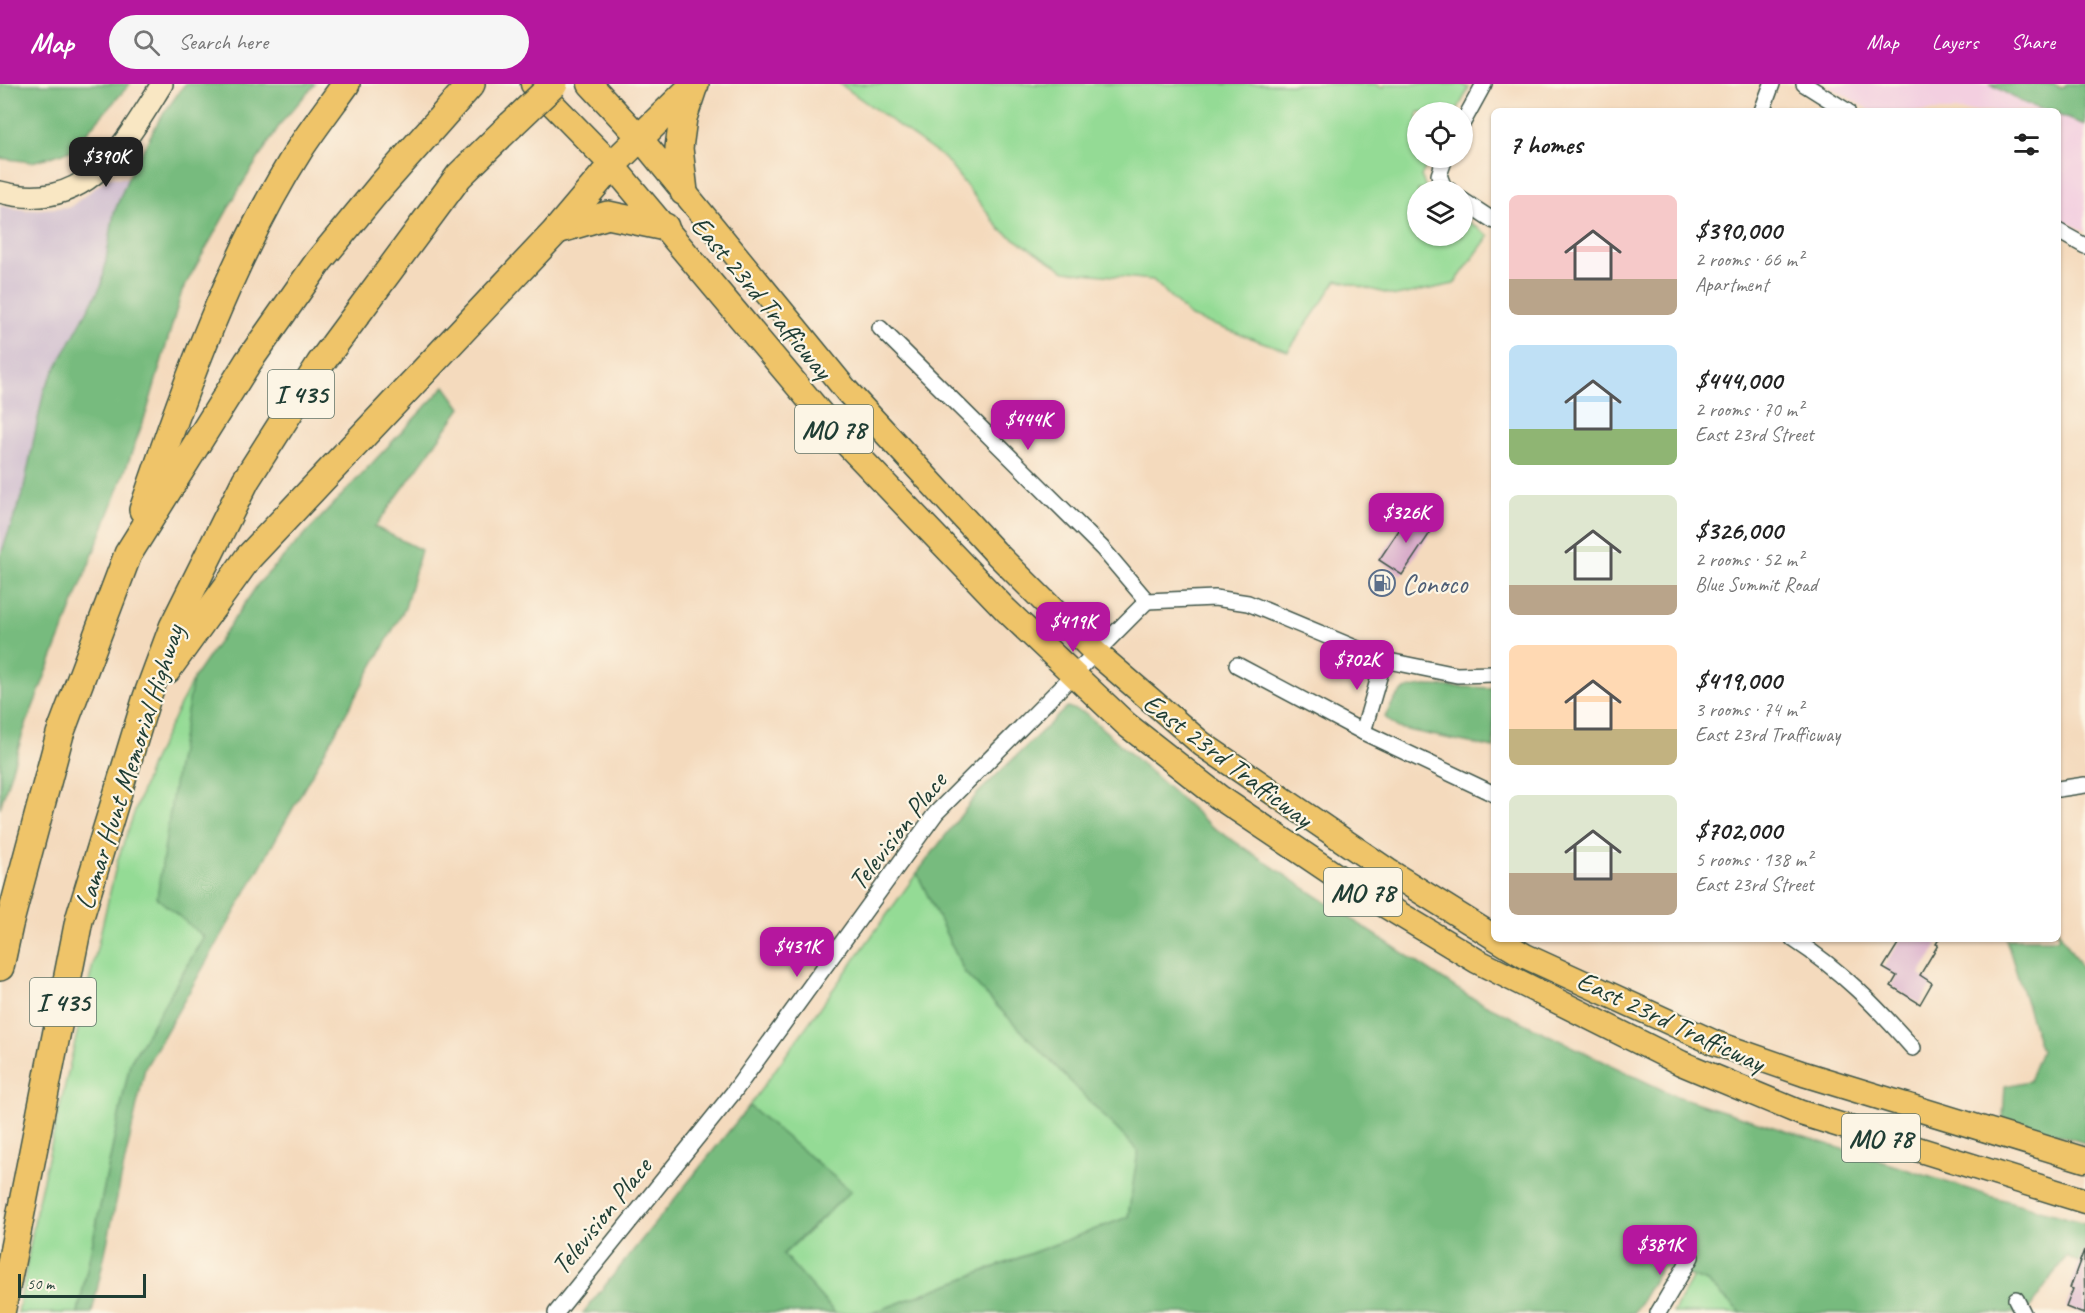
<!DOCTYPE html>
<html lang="en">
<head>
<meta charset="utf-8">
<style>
  :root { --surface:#fff; --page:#f6f6f6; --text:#222; --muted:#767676; --accent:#b5179e }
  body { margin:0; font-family:Caveat,sans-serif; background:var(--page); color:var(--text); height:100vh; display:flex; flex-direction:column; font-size:22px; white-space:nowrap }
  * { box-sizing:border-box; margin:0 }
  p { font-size:20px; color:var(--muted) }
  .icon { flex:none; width:33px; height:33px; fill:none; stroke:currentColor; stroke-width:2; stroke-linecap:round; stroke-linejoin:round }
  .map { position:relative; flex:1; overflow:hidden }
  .details { position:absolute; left:1491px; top:24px; width:570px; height:834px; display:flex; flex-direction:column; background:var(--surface); border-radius:9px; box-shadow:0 2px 4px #0004 }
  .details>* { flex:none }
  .buttons { position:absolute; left:1407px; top:18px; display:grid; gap:12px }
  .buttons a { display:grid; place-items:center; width:66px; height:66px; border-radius:50%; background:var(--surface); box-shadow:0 2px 4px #0004; font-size:30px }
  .scale { position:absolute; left:18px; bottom:15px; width:128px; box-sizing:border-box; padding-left:6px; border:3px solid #1f3d34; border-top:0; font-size:16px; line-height:21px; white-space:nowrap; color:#1f3d34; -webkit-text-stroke:4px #fcf5e5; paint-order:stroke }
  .price { position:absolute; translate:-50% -51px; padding:0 14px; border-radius:12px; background:var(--accent); color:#fff; font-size:20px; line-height:39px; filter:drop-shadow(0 2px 3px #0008) }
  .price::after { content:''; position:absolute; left:50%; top:36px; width:18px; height:14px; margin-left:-9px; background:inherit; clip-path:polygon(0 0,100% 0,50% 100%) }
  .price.selected { background:#222; color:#fff }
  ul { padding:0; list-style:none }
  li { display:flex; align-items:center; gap:18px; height:150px; padding:0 18px }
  li span { display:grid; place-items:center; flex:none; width:168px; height:120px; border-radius:9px; color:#555 }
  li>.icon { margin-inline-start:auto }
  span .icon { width:72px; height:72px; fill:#fffc; stroke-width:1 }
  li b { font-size:26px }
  h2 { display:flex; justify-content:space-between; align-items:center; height:72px; padding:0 18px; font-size:26px }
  header { display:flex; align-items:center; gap:36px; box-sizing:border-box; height:84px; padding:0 30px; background:var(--accent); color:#fff }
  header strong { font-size:28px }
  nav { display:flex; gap:33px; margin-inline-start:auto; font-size:21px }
  .search { width:420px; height:54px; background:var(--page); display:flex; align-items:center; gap:15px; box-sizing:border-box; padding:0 21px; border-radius:33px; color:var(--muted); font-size:22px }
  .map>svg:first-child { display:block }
  .built { fill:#f3cfe0 }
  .industrial { fill:#cfbdcf }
  .green { fill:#94db95; stroke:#5a8c64; stroke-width:1.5 }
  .forest { fill:#77bb7e; stroke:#4b7c59; stroke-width:1.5 }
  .building { fill:#d9adca }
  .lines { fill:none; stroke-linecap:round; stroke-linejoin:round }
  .street-casing { stroke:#3f5549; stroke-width:18 }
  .secondary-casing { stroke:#3f5549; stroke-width:24 }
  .primary-casing { stroke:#3f5549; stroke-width:27 }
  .highway-casing { stroke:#3f5549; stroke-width:30 }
  .street { stroke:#fff; stroke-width:15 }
  .secondary { stroke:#f9e7c3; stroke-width:21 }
  .primary { stroke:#efc469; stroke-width:24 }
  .highway { stroke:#efc469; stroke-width:27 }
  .highway-bridge-casing { stroke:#3f5549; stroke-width:30; stroke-linecap:butt }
  .highway-bridge { stroke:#efc469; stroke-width:27 }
  .labels { text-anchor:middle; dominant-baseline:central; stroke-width:4.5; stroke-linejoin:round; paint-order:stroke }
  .shield { fill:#fcf5e5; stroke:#617469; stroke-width:1.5 }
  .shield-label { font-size:27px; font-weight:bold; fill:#1f3d34 }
  .street-label { font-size:28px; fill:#1f3d34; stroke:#fcf5e5 }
  .service-label { font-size:28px; fill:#4e5e75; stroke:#fcf5e5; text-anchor:start }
</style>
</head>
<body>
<header>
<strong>Map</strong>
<div class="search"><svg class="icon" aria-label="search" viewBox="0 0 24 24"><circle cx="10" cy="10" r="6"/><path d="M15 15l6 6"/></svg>Search here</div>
<nav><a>Map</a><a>Layers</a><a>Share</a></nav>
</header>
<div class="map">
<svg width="2085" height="1229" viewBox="0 0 2085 1229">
  <rect width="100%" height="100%" fill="#fcf5e5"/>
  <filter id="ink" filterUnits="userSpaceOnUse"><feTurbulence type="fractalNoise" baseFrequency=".0167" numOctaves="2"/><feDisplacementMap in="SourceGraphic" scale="12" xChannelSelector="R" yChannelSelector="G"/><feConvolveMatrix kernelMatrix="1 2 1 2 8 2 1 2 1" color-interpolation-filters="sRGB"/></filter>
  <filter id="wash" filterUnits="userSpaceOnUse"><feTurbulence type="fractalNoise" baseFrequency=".008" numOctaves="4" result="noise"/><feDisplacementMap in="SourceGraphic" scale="24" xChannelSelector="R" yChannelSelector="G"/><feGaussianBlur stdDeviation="1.35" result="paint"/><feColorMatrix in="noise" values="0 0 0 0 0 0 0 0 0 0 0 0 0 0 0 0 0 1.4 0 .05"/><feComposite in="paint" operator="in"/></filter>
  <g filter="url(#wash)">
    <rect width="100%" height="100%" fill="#f4dabd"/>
    <!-- built -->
    <g class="built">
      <polygon points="1826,0 1991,0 2018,16 2047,27 1871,27"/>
      <polygon points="2058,31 2085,41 2085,148 2058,133"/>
    </g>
    <!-- industrial -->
    <polygon class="industrial" points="109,93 128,94 114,129 102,200 44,306 23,408 0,473 0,122 26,126 70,123"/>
    <!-- green -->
    <g class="green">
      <polygon points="840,0 1375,0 1383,4 1386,0 1462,0 1469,4 1456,28 1418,28 1418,74 1431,74 1421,92 1427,106 1418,106 1418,152 1462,152 1463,134 1489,152 1454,200 1396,212 1337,196 1288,267 1191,233 1153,196 1065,187 1001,146 945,75"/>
      <polygon points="193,595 157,814 204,852 130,979 78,1229 18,1229 38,1117 117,778 152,678"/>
      <polygon points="917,789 965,889 1139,1067 1128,1133 872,1229 835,1229 783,1171 851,1107 749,1022"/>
      <polygon points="1693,1193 1707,1198 1741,1229 1673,1229"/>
    </g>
    <!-- forest -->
    <g class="forest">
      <polygon points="0,0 130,0 70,67 32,78 0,74"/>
      <polygon points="185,0 315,0 281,39 241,102 182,207 147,327 115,414 24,646 0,724 0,473 23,408 44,306 102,200 114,129 128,94 159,36"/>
      <path d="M1991 0H2054L2061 4 2067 0H2085V41L2058 31V27C2033 27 2011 12 1991 0Z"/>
      <polygon points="445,302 461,324 375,443 421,466 405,524 222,851 145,984 92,1229 78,1229 130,979 204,853 157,814 176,688 193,595 258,500"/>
      <path d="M1430 602 1494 604V664L1398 644 1385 633C1399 607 1400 603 1430 602Z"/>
      <polygon points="1067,623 1085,629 1211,742 1468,912 1673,1011 1990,1112 2085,1139 2085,1182 2067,1172 2026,1229 1741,1229 1707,1198 1662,1182 1634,1229 872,1229 1128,1133 1138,1067 965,889 917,789 977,710"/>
      <polygon points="2058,846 2085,889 2085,1059 2003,1034 2005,1002 2029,997 2041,967 2006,855 2058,855"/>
      <polygon points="749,1022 851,1107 783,1170 835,1229 583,1229"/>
    </g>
    <g id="blocks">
      <!-- building -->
      <g class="building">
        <polygon points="1411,428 1434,443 1402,491 1379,476"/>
        <polygon points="1901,855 1939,855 1936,860 1938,861 1920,891 1932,899 1920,920 1891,902 1897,892 1883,884"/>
        <polygon points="2084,1166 2085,1229 2081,1229 2066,1223 2073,1205 2070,1204"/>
      </g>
    </g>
  </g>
  <g filter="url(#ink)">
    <use href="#blocks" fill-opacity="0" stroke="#3f5549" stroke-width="1.5"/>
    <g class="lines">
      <defs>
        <g id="street">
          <polyline points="1804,0 1847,27"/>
          <polyline points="1762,27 1772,0"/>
          <polyline points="1462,40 1484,0"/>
          <polyline points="1445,74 1439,91 1444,104 1449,106"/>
          <polyline points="1462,116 1494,137"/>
          <polyline points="2058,147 2085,162"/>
          <polyline points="880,244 1102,464 1147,517"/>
          <polyline points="1147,517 1215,514 1248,519 1384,576 1457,591 1494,590"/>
          <polyline points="1237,581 1363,648 1494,710"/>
          <polyline points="1363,648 1384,576"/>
          <polyline points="2058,705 2085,701"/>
          <path d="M1793 855C1842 887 1875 921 1913 964"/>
          <polyline points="2016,1215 2023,1229"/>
          <polyline points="556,1229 733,1009 936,729 1147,517"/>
          <polyline points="1658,1229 1691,1173"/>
        </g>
        <path id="secondary" d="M0 108C87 131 123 62 162 0"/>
        <g id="primary">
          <polyline points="533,0 612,81 843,356 866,380 1006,526 1127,641 1219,713 1338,793 1477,877 1681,979 1801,1029 2085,1117"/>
          <polyline points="590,0 640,54 846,306 995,468 1095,568 1202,660 1388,787 1494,853"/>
          <polyline points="1497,855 1525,872 1715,959 1804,990 2085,1076"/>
        </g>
        <g id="highway">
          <polyline points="684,108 679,64 683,34 693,4"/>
          <polyline points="557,146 608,131 665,143"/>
          <path d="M143 426C184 305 232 171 301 63 315 42 331 21 346 0"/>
          <polyline points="167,586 248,474 557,146 612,81 695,0"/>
          <polyline points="0,883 9,841 60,650 128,470 248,278 319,177 380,103 471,0"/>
          <polyline points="1,1229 79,836 147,613 173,543 246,396 320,280 459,92 511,41"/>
        </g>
      </defs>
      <!-- street casing -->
      <use href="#street" class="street-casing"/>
      <!-- secondary casing -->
      <use href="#secondary" class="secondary-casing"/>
      <!-- primary casing -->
      <use href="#primary" class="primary-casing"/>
      <!-- highway casing -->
      <use href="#highway" class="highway-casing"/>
      <!-- street -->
      <use href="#street" class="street"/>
      <!-- secondary -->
      <use href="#secondary" class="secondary"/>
      <!-- primary -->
      <use href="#primary" class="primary"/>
      <!-- highway -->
      <use href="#highway" class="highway"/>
      <defs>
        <polyline id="highway-bridge" points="511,41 554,0"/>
      </defs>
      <!-- highway-bridge casing -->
      <use href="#highway-bridge" class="highway-bridge-casing"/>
      <!-- highway-bridge -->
      <use href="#highway-bridge" class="highway-bridge"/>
    </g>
  </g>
  <!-- icons -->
  <defs>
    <symbol id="fuel-ring" viewBox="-11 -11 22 22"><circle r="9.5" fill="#fcf5e5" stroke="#5c6f8a" stroke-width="1.5"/><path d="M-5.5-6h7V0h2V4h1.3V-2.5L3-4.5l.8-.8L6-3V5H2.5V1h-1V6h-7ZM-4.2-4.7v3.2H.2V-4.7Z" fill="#5c6f8a"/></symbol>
  </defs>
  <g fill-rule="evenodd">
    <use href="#fuel-ring" x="1367" y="484" width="30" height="30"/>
  </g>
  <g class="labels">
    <!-- shield labels -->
    <g class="shield">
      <rect x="268" y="286" width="66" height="48" rx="4.5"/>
      <rect x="795" y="321" width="78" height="48" rx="4.5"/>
      <rect x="1324" y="784" width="78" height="48" rx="4.5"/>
      <rect x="30" y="894" width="66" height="48" rx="4.5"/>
      <rect x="1842" y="1030" width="78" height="48" rx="4.5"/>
    </g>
    <g class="shield-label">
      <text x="301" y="310">I 435</text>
      <text x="834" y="345">MO 78</text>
      <text x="1363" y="808">MO 78</text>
      <text x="63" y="918">I 435</text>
      <text x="1881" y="1054">MO 78</text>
    </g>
    <!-- street labels -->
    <g class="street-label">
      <text transform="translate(762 213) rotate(50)">East 23rd Trafficway</text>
      <text transform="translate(1228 676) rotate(37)">East 23rd Trafficway</text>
      <text transform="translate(129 683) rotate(-72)">Lamar Hunt Memorial Highway</text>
      <text transform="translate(897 747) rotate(-52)">Television Place</text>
      <text transform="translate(1671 937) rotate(25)">East 23rd Trafficway</text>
      <text transform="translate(601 1132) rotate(-51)">Television Place</text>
    </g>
    <!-- service labels -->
    <g class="service-label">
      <text x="1402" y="499">Conoco</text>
    </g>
  </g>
</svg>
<div class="buttons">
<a><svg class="icon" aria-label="locate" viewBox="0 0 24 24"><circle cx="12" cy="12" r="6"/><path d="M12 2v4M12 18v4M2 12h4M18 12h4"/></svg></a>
<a><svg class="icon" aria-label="layers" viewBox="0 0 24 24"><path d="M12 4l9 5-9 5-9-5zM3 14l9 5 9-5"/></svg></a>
</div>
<div class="scale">50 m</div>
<b class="price selected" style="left:106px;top:104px">$390K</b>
<b class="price" style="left:1028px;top:367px">$444K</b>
<b class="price" style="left:1406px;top:460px">$326K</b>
<b class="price" style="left:1073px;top:569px">$419K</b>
<b class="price" style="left:1357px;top:607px">$702K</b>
<b class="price" style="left:797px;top:894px">$431K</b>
<b class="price" style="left:1660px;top:1192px">$381K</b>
<section class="details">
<h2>7 homes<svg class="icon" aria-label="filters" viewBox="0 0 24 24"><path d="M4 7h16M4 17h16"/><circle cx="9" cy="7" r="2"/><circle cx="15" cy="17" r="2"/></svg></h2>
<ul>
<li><span style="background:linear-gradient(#f6c9c9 70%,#b9a48a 0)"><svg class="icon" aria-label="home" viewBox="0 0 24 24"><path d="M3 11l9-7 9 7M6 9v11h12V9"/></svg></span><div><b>$390,000</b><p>2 rooms · 66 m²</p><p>Apartment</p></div></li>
<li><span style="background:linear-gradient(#bfe0f5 70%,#8fb573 0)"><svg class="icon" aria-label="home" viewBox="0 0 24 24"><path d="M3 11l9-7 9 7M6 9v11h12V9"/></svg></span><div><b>$444,000</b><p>2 rooms · 70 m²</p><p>East 23rd Street</p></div></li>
<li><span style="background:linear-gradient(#dfe7d0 75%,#b9a48a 0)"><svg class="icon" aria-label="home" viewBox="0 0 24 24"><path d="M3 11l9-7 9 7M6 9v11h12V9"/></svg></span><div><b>$326,000</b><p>2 rooms · 52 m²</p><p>Blue Summit Road</p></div></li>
<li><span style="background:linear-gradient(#ffd9b3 70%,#c2b280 0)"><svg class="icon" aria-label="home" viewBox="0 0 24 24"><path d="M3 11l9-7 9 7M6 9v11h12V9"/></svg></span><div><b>$419,000</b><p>3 rooms · 74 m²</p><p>East 23rd Trafficway</p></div></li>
<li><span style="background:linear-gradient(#dfe7d0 65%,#b9a48a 0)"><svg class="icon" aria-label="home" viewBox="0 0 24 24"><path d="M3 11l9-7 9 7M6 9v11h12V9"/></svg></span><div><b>$702,000</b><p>5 rooms · 138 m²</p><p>East 23rd Street</p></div></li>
</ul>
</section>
</div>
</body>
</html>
